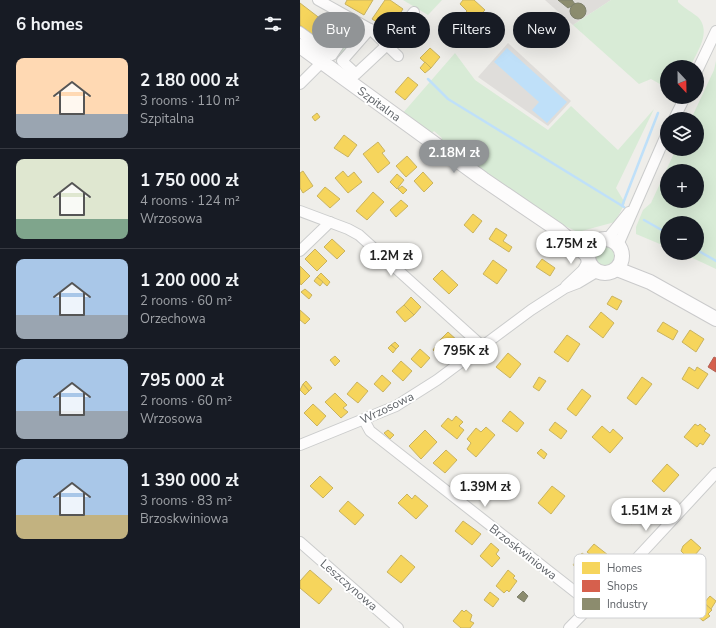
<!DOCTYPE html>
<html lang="en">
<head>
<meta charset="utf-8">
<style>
  :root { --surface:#171b24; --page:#20242c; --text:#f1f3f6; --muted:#9ea1a6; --line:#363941; --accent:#919496 }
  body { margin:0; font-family:"Nunito Sans",sans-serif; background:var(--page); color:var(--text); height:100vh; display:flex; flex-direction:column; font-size:15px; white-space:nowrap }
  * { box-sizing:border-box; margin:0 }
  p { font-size:13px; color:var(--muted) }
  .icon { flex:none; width:22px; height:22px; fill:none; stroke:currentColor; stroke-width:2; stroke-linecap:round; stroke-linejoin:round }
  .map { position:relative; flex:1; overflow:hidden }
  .side { display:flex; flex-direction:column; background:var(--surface); width:300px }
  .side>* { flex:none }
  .top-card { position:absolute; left:12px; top:12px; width:344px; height:36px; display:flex; gap:8px }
  .needle { width:26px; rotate:158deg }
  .controls { position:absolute; left:360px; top:60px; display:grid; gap:8px }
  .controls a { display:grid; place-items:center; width:44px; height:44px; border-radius:50%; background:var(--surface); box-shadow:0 4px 16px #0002; font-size:20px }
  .price { position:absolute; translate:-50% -34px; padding:0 9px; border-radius:14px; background:#fff; color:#222; font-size:13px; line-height:26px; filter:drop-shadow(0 1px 2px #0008) }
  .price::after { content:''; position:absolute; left:50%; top:24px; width:12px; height:9px; margin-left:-6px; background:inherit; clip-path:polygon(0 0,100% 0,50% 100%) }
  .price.current { background:var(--accent); color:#fff }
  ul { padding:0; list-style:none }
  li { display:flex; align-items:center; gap:12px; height:100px; padding:0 16px }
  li+li { border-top:1px solid var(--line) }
  li span { display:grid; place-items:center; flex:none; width:112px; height:80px; border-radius:8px; color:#555 }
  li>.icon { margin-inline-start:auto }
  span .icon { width:48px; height:48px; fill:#fffc; stroke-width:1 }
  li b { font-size:17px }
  h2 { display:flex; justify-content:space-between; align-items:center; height:48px; padding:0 16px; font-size:17px }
  .chip { padding:0 14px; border-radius:18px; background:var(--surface); box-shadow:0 4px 16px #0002; font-size:14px; line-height:36px }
  .chip.current { background:var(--accent); color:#fff }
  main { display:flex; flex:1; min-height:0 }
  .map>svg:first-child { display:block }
  .industrial { fill:#dfddda }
  .green { fill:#d8ebd6; fill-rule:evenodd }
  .water { fill:#bfe0f9 }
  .homes { fill:#f6d55c; stroke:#c9b360 }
  .shops { fill:#d6604d; stroke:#b26155 }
  .industry { fill:#8c8c6e; stroke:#7e806c }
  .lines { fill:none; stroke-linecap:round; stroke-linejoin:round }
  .stream { stroke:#bfe0f9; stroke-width:2.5 }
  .street-casing { stroke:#cbcccc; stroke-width:12 }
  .secondary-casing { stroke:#cacacb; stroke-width:16 }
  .street { stroke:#fdfcfc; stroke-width:10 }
  .secondary { stroke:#fdfcfc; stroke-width:14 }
  .labels { text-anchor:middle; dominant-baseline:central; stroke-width:4; stroke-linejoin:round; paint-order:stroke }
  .street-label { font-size:12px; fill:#5f6368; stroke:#fff }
  .key { fill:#fff; stroke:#cfd0d2; stroke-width:1 }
  .key-label { font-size:11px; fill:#5f6368 }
</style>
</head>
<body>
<main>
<section class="side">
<h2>6 homes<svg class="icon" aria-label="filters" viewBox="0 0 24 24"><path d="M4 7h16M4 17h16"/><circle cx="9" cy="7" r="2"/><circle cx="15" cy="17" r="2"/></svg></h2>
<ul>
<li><span style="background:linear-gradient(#ffd9b3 70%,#9aa5b1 0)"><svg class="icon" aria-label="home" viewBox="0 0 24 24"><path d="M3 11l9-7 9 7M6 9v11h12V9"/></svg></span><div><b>2 180 000 zł</b><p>3 rooms · 110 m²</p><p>Szpitalna</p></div></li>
<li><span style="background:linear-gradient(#dfe7d0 75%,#7fa58c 0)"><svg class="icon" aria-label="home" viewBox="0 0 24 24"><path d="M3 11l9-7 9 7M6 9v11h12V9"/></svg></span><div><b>1 750 000 zł</b><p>4 rooms · 124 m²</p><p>Wrzosowa</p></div></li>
<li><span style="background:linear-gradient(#a9c7e8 70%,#9aa5b1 0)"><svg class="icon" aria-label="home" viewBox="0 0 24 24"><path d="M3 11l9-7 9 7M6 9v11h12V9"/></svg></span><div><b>1 200 000 zł</b><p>2 rooms · 60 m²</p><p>Orzechowa</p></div></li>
<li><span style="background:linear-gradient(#a9c7e8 65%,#9aa5b1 0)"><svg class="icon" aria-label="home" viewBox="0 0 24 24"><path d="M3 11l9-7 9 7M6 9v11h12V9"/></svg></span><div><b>795 000 zł</b><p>2 rooms · 60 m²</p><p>Wrzosowa</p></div></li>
<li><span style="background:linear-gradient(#a9c7e8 70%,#c2b280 0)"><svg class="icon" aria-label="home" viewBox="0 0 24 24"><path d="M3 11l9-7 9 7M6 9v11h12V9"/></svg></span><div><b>1 390 000 zł</b><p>3 rooms · 83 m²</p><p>Brzoskwiniowa</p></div></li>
</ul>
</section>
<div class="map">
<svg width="416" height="628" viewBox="0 0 416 628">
  <rect width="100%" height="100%" fill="#efeeea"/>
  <!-- industrial -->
  <g class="industrial">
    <polygon points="245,0 311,0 273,25"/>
    <polygon points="208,43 271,101 248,126 178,77"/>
  </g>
  <!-- green -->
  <g class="green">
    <polygon points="103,0 142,0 128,15"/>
    <path d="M311 0H378V2C383 7 393 13 398 17 412 32 397 52 390 67H367V88L351 79 339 84 273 25Z"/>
    <polygon points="57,27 65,31 41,56 39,55 38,53"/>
    <polygon points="155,53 175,80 248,130 271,106 318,150 354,109 316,188 325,203 315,222 278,232 245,217 140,141 142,138 134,131 131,134 102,114"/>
    <path d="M416 61V269L382 253H397V223H367V247L336 234V227L343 210 351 203 376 149H397V119H391L414 70ZM367 171H397V201H367Z"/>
    <circle cx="306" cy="257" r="11"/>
  </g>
  <!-- water -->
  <polygon class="water" points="207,48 267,102 247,123 232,110 239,102 194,62"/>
  <!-- homes -->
  <g class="homes">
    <polygon points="47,0 73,0 64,15 45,4"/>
    <polygon points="85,0 90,0 103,9 89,30 72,19"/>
    <polygon points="163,0 174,0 185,10 166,30 157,21 167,11 160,4"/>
    <polygon points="0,3 39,33 29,47 0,25"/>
    <polygon points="130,48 140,57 131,68 120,58"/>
    <polygon points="125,62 131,68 125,73 120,68"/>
    <polygon points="108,77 118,85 105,100 95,92"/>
    <polygon points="17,113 20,117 15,121 12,117"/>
    <polygon points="44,135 57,145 48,157 34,148"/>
    <polygon points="78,142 85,151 82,153 90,163 78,173 63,154"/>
    <polygon points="107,156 117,167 106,177 96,166"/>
    <polygon points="3,171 13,186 3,193 0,188 0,173"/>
    <polygon points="43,171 48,177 54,172 62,182 48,193 35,178"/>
    <polygon points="123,172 133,183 124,192 114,181"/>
    <polygon points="97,174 104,180 97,189 90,182"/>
    <polygon points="102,186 107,190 103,194 98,189"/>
    <polygon points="25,187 40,199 30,208 17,196"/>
    <polygon points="73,192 84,202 67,220 56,211"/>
    <polygon points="101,200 108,206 96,217 90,210"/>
    <polygon points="173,214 182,221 173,233 164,225"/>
    <polygon points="196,228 207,235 203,241 212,247 209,252 189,239"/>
    <polygon points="32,239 45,251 37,259 24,247"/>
    <polygon points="15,249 27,261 17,271 5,259"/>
    <polygon points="242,259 255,268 250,276 236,267"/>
    <polygon points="193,260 207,270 197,284 183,274"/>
    <polygon points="0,266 10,276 1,285 0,283"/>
    <polygon points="142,270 158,285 149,294 133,279"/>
    <polygon points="21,273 30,282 27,286 17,277"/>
    <polygon points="17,277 23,282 20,286 14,281"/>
    <polygon points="5,289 12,295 9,299 1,292"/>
    <polygon points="312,296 322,301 317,310 307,304"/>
    <polygon points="111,297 121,307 114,315 104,305"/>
    <polygon points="104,305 114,315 105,322 96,312"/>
    <polygon points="0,310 10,319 5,324 0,320"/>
    <polygon points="301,312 314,323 303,338 289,327"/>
    <polygon points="363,322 378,331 373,340 357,331"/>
    <polygon points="390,330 404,339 396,352 382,342"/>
    <polygon points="148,332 159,342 152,350 140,340"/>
    <polygon points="267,335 280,344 268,362 254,352"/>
    <polygon points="140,340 152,350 144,359 133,350"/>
    <polygon points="95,342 99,346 96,349 91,345"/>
    <polygon points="91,345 96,349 93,353 88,348"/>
    <polygon points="120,349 130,358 121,368 111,359"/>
    <polygon points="208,353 221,364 210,378 196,367"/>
    <polygon points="35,356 40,361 35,366 30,360"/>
    <polygon points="101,361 112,371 103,381 92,371"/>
    <polygon points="389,367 395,371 397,367 408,374 398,389 382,379"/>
    <polygon points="82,375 91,383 83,392 74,384"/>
    <polygon points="239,377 246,381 239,391 233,387"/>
    <polygon points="342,377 352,384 336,405 327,398"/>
    <polygon points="6,381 12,388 9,391 3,384"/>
    <polygon points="57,382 68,391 58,403 47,394"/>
    <polygon points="3,384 9,391 5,395 0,390"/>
    <polygon points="282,389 291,396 276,416 267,409"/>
    <polygon points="35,393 47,405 43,408 48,412 41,418 25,402"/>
    <polygon points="13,404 26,416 17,426 4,413"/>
    <polygon points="210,411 224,423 217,432 202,421"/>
    <polygon points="156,416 163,422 159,426 164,430 157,439 141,426 148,418 152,421"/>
    <polygon points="255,422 267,431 261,439 249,430"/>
    <polygon points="395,424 398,426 400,424 406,429 404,431 410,435 403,445 400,443 397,447 384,437"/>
    <polygon points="302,426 310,433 313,429 323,438 310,453 292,437"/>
    <polygon points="186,427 195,435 176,457 167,449 171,443 167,439 176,428 181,432"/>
    <polygon points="88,430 94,435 90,439 84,433"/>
    <polygon points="125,430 137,442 121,459 109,446"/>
    <polygon points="241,449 247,454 244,459 237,453"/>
    <polygon points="146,450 157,460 145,473 133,463"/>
    <polygon points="367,464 379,475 364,492 352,481"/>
    <polygon points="20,476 33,488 23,498 10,486"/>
    <polygon points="252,486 265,496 251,514 238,503"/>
    <polygon points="107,494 112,499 115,495 128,506 116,519 98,503"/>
    <polygon points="48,501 64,515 55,525 39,511"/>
    <polygon points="324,501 340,514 332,524 316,511"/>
    <polygon points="163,521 181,534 172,545 155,531"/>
    <polygon points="391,539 401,548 381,571 376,566 384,557 387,559 386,556 381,551 383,546"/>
    <polygon points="191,543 199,550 196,554 200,558 192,567 180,556"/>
    <polygon points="294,544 308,555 301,563 287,552"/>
    <polygon points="282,553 299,566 293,575 287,570 284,574 273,565"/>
    <polygon points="101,555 115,567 101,583 87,572"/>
    <polygon points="10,570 32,589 19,604 0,588 0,581"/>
    <polygon points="208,570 215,576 213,578 217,581 209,592 207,590 204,593 196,586"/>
    <polygon points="190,592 199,599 193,607 184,600"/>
    <polygon points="410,596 416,601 411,609 404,603"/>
    <polygon points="402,601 412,610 408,614 410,616 403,621 394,613 397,610 395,609"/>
    <polygon points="162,610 164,612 166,610 172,615 170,621 174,623 170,628 161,628 153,621"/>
  </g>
  <!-- shops -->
  <polygon class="shops" points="414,357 416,358 416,372 408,367"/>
  <!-- industry -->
  <g class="industry">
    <polygon points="258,0 272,0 275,4 268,8"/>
    <circle cx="278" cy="11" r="8"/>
    <polygon points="223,591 228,596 224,602 217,597"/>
  </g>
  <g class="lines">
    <!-- stream -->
    <g class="stream">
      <polyline points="128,79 148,99 324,207"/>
      <polyline points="322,206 358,113"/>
      <polyline points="344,220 367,233"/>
      <polyline points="397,250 416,261"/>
    </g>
    <defs>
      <g id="street">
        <polyline points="18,0 70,29 98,56"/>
        <polyline points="70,29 42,61 56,74 87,45 114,12"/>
        <polyline points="0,32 32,55 55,21"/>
        <polyline points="397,71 416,31"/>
        <polyline points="0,84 22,62"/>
        <polyline points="374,119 385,97"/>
        <polyline points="0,211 48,229 59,235 182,346"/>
        <polyline points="308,238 329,212"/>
        <polyline points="318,245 367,133"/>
        <polyline points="0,251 30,222"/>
        <polyline points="266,286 283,270 288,261"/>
        <polyline points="64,420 70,431 283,598 291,607"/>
        <polyline points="0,445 96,406 137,380 231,310 265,288 278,283 298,271"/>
        <polyline points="0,542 98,628"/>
        <polyline points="269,628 325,571 416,473"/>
      </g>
      <g id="secondary">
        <polyline points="0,46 183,179 258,230 288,256"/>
        <circle cx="305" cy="256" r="17"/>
        <polyline points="317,269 350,282 416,319"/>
      </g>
    </defs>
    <!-- street casing -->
    <use href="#street" class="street-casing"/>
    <!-- secondary casing -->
    <use href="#secondary" class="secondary-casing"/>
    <!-- street -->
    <use href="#street" class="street"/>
    <!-- secondary -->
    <use href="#secondary" class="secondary"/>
  </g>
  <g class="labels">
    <!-- street labels -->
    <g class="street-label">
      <text transform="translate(79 104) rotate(36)">Szpitalna</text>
      <text transform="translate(87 408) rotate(-26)">Wrzosowa</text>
      <text transform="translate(223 552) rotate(38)">Brzoskwiniowa</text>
      <text transform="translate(49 585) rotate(41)">Leszczynowa</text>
    </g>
  </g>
  <!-- legend -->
  <rect x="274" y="554" width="132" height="64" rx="6" class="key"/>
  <rect x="282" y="562" width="18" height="12" fill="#f6d55c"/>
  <rect x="282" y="580" width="18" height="12" fill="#d6604d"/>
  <rect x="282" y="598" width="18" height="12" fill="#8c8c6e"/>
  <g class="key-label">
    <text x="307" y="572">Homes</text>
    <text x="307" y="590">Shops</text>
    <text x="307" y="608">Industry</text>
  </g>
</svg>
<div class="controls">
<a><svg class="needle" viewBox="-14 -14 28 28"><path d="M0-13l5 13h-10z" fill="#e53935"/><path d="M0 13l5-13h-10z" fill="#9ea1a6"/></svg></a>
<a><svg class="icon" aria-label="layers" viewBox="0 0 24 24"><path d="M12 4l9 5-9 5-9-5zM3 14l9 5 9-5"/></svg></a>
<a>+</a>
<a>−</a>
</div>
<b class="price current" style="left:154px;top:174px">2.18M zł</b>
<b class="price" style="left:271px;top:265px">1.75M zł</b>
<b class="price" style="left:91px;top:277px">1.2M zł</b>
<b class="price" style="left:166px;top:372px">795K zł</b>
<b class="price" style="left:185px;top:508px">1.39M zł</b>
<b class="price" style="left:346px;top:532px">1.51M zł</b>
<div class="top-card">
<a class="chip current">Buy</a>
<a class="chip">Rent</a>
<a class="chip">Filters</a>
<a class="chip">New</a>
</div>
</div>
</main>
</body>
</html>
